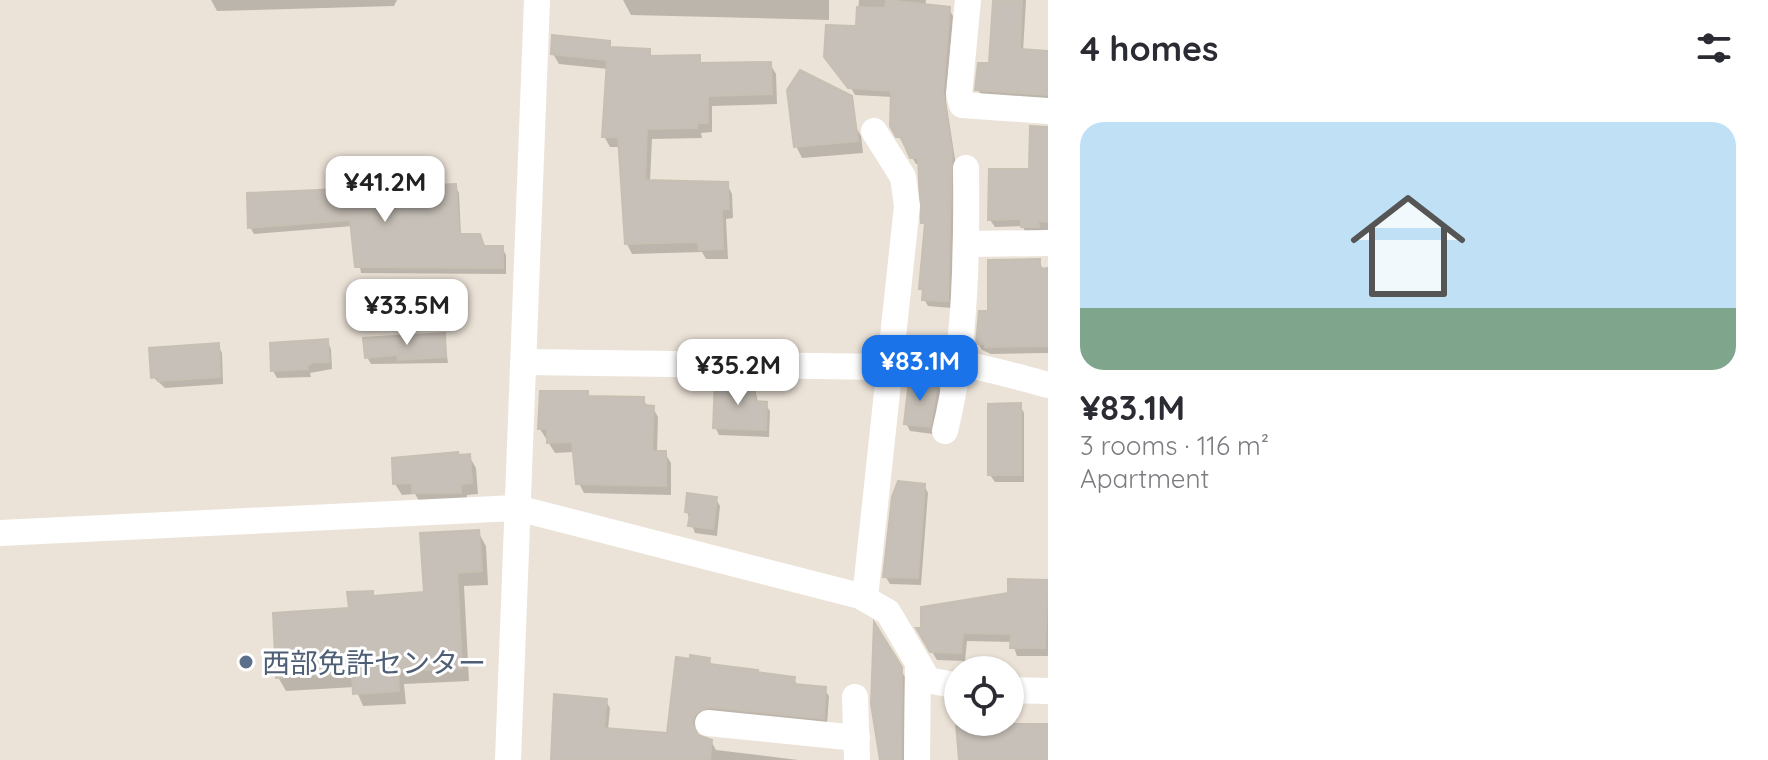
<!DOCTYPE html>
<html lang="en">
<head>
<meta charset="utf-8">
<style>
  :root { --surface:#fff; --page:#f2f2f3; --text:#2b2b33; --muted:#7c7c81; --accent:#1a73e8 }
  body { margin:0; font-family:Quicksand,"Noto Sans JP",sans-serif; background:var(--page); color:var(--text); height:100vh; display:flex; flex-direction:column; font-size:30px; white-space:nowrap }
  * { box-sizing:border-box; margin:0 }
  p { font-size:26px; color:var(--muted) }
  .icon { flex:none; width:44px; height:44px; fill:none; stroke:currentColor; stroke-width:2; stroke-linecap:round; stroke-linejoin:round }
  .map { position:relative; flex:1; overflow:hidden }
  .details { display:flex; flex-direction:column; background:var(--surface); width:720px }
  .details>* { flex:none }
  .controls { position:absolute; left:944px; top:656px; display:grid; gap:16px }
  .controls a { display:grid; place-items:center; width:80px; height:80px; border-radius:50%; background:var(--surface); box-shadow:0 2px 6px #0004; font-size:40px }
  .price { position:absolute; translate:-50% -68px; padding:0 18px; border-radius:16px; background:#fff; color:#222; font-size:26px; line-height:52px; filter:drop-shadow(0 2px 4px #0008) }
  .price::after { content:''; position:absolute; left:50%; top:48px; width:24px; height:18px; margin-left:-12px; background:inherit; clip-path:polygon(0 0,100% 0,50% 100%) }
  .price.active { background:var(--accent); color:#fff }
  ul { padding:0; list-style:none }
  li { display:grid; align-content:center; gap:16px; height:424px; padding:0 32px }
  li span { display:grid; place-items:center; height:248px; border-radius:24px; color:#555 }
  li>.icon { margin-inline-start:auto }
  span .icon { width:144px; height:144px; fill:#fffc; stroke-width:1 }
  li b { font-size:34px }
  h2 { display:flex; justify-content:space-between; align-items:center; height:96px; padding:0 32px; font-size:34px }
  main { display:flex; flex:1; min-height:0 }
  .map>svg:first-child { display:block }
  .shadow { fill:#0003 }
  .building { fill:#c7c0b8; stroke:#c7bfb2; stroke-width:2 }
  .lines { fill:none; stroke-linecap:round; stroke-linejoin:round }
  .minor { stroke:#fff; stroke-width:26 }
  .service-dot { fill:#5c6f8a; stroke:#fff; stroke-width:3 }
  .labels { text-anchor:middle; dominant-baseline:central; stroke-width:6; stroke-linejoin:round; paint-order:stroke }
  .service-label { font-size:28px; fill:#4e5e75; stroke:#fff; text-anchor:start }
</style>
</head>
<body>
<main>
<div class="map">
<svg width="1048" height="760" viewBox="0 0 1048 760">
  <rect width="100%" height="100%" fill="#ece3d8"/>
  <!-- shadow -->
  <g class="shadow">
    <polygon points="211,0 397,0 394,6 217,11"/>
    <polygon points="623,0 829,0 829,20 631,15"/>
    <polygon points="859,0 926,0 925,8 949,9 953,16 946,101 955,159 951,308 928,306 924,299 921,288 927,229 923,222 920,164 916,164 892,126 893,97 855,95 851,88"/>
    <polygon points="995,0 1026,0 1023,52 1048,52 1048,101 982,97 978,89 991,66"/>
    <polygon points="609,43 612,49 649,51 653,58 698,57 703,65 770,64 776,74 777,104 712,106 712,132 701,133 702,138 652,139 650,182 727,184 732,194 733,218 726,219 728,259 706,259 702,252 632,254 627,244 620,147 610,147 604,136 608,69 559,64 553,54"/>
    <polygon points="854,124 861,136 863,153 802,158 796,146"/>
    <polygon points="1048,128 1048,234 1027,234 1022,226 995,227 990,220 1031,171"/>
    <polygon points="455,186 459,193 461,236 484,248 502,248 506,255 506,274 361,273 353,226 254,234 250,227"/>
    <polygon points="1039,261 1043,269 1048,269 1048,353 991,354 982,350 978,343 990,313"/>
    <polygon points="444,335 448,363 371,364 367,357"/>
    <polygon points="327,341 331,349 332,369 310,373 311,377 277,378 273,371"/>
    <polygon points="218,345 222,353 223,384 165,388 153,377"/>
    <polygon points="754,383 758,403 765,404 770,411 769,437 719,435 715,427"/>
    <polygon points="937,384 941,391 933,434 910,431 906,423"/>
    <polygon points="587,393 590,398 643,399 648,407 653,408 658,417 657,453 665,453 671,463 671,495 584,493 574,474 574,452 555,453 540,429"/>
    <polygon points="1020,405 1024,413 1024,482 995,482 990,475"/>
    <polygon points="469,456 476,468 478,494 467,495 467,504 421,504 415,494 402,495 395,484 459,457"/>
    <polygon points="924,485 928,493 921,585 890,584 885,576"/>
    <polygon points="716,499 720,506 717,536 695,533 687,512"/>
    <polygon points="478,532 486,546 488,585 464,586 469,681 404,684 406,704 363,706 355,687 286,691 278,677 372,593 374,598 426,594"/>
    <polygon points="1010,581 1048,582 1048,656 1017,656 1012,642 967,641 965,661 937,660 919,630 1010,595"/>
    <polygon points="875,629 905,677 904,760 880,760"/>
    <polygon points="709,660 713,666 794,679 798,686 824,689 829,696 827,725 699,720 695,731 698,737 711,741 716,750 798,760 553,760 606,701 610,708 608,730 669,735"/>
  </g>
  <!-- building -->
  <g class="building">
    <polygon points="886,0 950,7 943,92 952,150 948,301 922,300 923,289 919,289 925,223 921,223 918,158 910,158 901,137 896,137 890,126 891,91 848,88 824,57 826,25 856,26 857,7 885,8"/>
    <polygon points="1022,0 1020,49 1048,51 1048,95 975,90 978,63 989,63 993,1"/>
    <polygon points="552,35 610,41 610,47 650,49 650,56 700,55 700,63 771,62 772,94 708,96 708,123 697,123 697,128 647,129 645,180 728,182 729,209 722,209 723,249 699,250 698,242 625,244 618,137 602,137 607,60 551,54"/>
    <polygon points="800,70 852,96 858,141 794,147 787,90"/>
    <polygon points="1030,126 1048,127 1048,222 1038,221 1039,227 1021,227 1021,219 988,220 989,169 1029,169"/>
    <polygon points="456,184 459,234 480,234 484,246 503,246 503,268 355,267 350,220 248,228 247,193"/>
    <polygon points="1040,259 1040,269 1048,268 1048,346 985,347 985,344 976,344 979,311 988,311 988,260"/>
    <polygon points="445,333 446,357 398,360 397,355 365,358 363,338"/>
    <polygon points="328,339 329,362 314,362 307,366 308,369 271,371 270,343"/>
    <polygon points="219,343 220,377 158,381 159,377 151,378 149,348"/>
    <polygon points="909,379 938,382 930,427 904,424"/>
    <polygon points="715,381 755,381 755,401 767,402 766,430 713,428"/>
    <polygon points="540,391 588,391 588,396 644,397 644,405 654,406 652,451 666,451 666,486 576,484 572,442 547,443 547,429 538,429"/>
    <polygon points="1021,403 1021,475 988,475 988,404"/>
    <polygon points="458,452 459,455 470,454 472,483 461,484 461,493 412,493 412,483 393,484 392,458"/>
    <polygon points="898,481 925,484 918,578 883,577 892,497"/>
    <polygon points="687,493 717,497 713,529 688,526 690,513 685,512"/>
    <polygon points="479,530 482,571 457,573 462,668 398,671 399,691 353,694 352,673 276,678 273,613 349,608 347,592 373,591 373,596 424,592 420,533"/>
    <polygon points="1008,579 1048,580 1045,648 1010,648 1011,634 963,633 961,653 930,652 916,628 921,628 921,607 1008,593"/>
    <polygon points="874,622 902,667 901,760 880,760 871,704"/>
    <polygon points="690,655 710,658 709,664 758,670 757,672 795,677 794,684 826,687 824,719 709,707 696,713 692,722 698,735 712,740 710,760 551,760 554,694 607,699 604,728 667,733 676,657 690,659"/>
    <polygon points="956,724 1048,724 1048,760 959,760"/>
  </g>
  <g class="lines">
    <!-- minor -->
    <g class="minor">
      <polyline points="968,0 959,94 962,105 1048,111"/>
      <polyline points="966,244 1048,243"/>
      <path d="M524 362 887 367C942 352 995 371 1048 385"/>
      <path d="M945 431C966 346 967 254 966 168"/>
      <polyline points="0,533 517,508 860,596 888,612 928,680 958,686"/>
      <polyline points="865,598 907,206 903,177 874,131"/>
      <polyline points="1010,690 1048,691"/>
      <polyline points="855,697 857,760"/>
      <polyline points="708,723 857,738"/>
      <polyline points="508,760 537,0"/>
      <polyline points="917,760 918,663"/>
    </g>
  </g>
  <!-- markers -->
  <circle class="service-dot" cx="246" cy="662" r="8"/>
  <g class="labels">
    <!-- service labels -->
    <g class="service-label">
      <text x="262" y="662">西部免許センター</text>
    </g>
  </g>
</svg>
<div class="controls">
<a><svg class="icon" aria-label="locate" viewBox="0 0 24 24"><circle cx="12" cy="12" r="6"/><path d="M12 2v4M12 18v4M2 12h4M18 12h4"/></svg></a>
</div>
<b class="price" style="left:385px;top:224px">¥41.2M</b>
<b class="price" style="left:407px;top:347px">¥33.5M</b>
<b class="price active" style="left:920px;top:403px">¥83.1M</b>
<b class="price" style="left:738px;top:407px">¥35.2M</b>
</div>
<section class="details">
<h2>4 homes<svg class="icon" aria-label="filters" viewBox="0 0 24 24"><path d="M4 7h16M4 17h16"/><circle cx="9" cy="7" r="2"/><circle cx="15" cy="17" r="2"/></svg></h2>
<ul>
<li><span style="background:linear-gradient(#bfe0f5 75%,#7fa58c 0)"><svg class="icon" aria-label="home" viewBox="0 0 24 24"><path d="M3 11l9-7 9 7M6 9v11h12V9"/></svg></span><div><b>¥83.1M</b><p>3 rooms · 116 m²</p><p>Apartment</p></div></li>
</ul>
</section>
</main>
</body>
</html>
